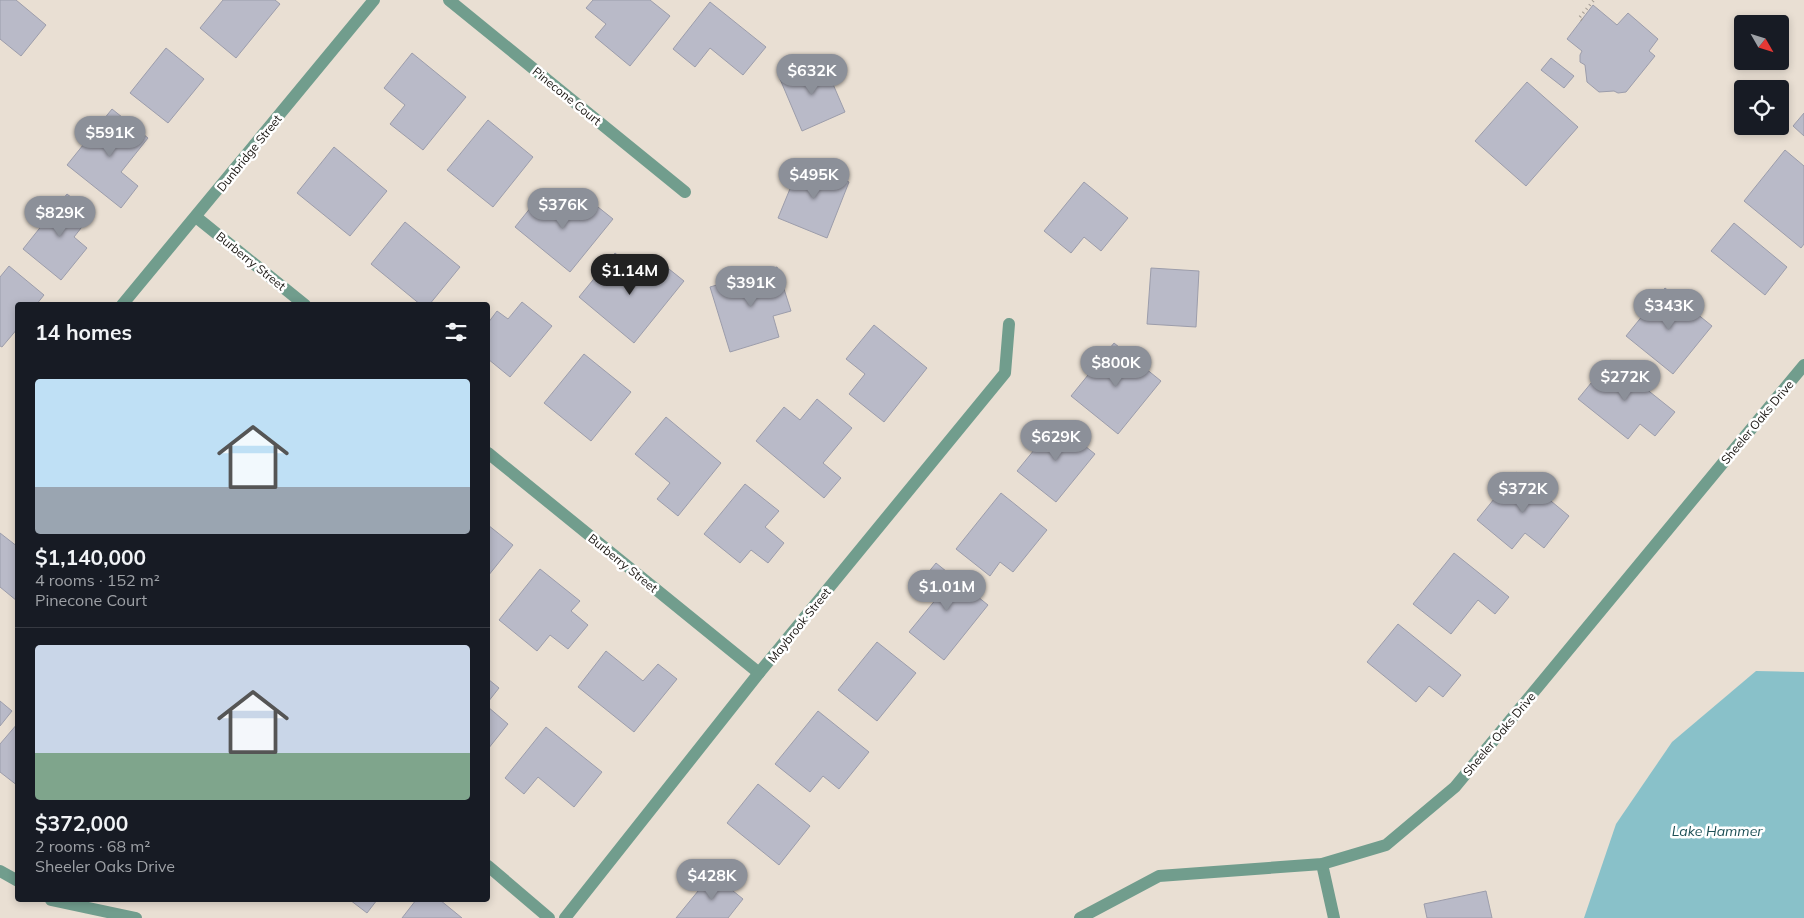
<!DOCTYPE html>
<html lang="en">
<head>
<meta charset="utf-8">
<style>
  :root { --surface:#171b24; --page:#242831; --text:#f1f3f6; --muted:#9ea1a6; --line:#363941; --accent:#8c9099 }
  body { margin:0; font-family:Mulish,sans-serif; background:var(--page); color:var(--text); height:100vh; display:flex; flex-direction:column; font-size:19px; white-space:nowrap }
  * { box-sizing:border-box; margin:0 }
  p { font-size:16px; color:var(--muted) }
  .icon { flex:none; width:28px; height:28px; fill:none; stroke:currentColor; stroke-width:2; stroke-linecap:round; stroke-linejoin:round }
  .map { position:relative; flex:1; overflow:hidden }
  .sheet { position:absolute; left:15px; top:302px; width:475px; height:600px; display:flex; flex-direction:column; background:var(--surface); border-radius:5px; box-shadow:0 2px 8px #0003 }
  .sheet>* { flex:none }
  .needle { width:32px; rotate:129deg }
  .controls { position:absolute; left:1734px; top:15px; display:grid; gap:10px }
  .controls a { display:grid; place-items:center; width:55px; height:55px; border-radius:5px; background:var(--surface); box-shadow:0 2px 8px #0003; font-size:25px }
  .price { position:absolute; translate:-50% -42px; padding:0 11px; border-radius:18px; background:var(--accent); color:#fff; font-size:16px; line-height:32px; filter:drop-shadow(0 1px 2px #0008) }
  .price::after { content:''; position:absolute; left:50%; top:30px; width:15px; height:11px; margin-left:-8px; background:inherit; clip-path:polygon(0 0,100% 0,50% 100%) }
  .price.selected { background:#222; color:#fff }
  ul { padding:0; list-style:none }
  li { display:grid; align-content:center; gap:10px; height:265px; padding:0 20px }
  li+li { border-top:1px solid var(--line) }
  li span { display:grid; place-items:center; height:155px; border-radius:5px; color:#555 }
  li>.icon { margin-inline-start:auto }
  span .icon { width:90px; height:90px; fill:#fffc; stroke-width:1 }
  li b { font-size:21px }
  h2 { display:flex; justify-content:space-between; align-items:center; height:60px; padding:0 20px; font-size:21px }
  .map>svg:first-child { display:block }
  .water { fill:#89c1c9 }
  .building { fill:#b9bac8; stroke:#9c9dab }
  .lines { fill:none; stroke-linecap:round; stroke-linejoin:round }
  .path { stroke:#a49c93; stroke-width:3; stroke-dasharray:1 4; stroke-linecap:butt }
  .minor { stroke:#719d8d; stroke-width:12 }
  .labels { text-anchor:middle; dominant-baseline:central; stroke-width:5; stroke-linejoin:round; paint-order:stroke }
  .street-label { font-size:12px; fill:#191511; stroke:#fff }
  .water-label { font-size:14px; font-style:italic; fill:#1f5157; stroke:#fff }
</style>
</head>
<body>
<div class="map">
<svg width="1804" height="918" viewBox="0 0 1804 918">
  <rect width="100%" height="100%" fill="#e9dfd3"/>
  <!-- water -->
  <polygon class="water" points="1756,671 1804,672 1804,918 1584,918 1616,824 1672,742"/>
  <!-- building -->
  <g class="building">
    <polygon points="0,0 16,0 46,25 21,56 0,39"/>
    <polygon points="223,0 275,0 280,4 236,58 200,28"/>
    <polygon points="593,0 650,0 670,16 630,66 595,37 606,24 586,8"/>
    <polygon points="710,2 766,47 743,75 710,48 695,67 673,49"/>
    <polygon points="1593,5 1617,25 1628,13 1658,39 1649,51 1655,56 1626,92 1618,93 1614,91 1599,92 1587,82 1585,65 1580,62 1580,55 1582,51 1567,39"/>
    <polygon points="166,48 204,79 168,123 130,93"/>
    <polygon points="412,53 466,97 423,150 390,124 405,105 384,88"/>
    <polygon points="1551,58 1574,76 1564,88 1541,70"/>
    <polygon points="823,61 845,112 802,131 780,79"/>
    <polygon points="1527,82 1578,127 1526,186 1475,141"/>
    <polygon points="112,109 148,138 121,172 138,186 121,208 67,165"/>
    <polygon points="1804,113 1804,136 1793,126"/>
    <polygon points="488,120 533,157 493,207 447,170"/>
    <polygon points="334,147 387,191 350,236 297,193"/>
    <polygon points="1785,150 1804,166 1804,244 1801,248 1744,201"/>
    <polygon points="801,162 849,182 827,238 778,218"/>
    <polygon points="1084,182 1128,218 1101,251 1084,237 1071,253 1044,231"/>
    <polygon points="544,191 580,220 593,203 613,219 570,272 515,227"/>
    <polygon points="67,194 92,214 74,237 87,248 61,280 23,249"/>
    <polygon points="405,222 460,267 429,305 421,305 371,264"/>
    <polygon points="1734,223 1787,267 1765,295 1711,251"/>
    <polygon points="615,253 651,282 664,265 684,281 634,343 579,297"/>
    <polygon points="9,266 44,295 36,305 18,305 18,328 2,347 0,346 0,277"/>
    <polygon points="777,267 791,311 773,316 779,337 730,352 710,287"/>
    <polygon points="1151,268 1199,271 1196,327 1147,324"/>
    <polygon points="1665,288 1712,326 1673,374 1626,336"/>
    <polygon points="522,302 552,326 510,377 488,359 488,323 497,311 508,319"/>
    <polygon points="874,325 927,368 884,422 849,394 865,374 846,359"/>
    <polygon points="1114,343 1161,381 1118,434 1071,396"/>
    <polygon points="584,354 631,392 591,441 544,403"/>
    <polygon points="1610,360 1675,412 1655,436 1640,424 1628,439 1578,399"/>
    <polygon points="817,399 852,428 823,463 841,478 824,498 756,441 784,407 800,420"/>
    <polygon points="666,417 721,463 678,516 657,499 670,483 635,454"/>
    <polygon points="1056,423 1095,454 1056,502 1017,471"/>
    <polygon points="1516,472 1569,516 1544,548 1525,533 1512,549 1477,520"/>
    <polygon points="745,484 779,511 765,527 784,543 768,563 751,550 740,563 704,534"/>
    <polygon points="1001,493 1047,530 1013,572 1000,562 990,576 956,549"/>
    <polygon points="488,525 513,545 488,576"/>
    <polygon points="0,533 18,547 17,601 0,587"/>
    <polygon points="1454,553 1509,597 1495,614 1478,600 1451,634 1413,604"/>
    <polygon points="936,563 988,605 944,660 909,632 937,598 919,584"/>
    <polygon points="540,569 580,601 571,611 588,625 568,649 550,635 537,651 499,620"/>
    <polygon points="1398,624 1461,675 1443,697 1429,686 1416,702 1367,662"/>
    <polygon points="877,642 916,673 877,721 838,690"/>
    <polygon points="606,651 643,681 658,664 677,679 634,732 578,687"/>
    <polygon points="488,679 499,688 488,702"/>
    <polygon points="0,701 12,711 0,726"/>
    <polygon points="488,707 508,724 488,749"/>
    <polygon points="818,711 869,752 839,789 823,776 810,792 775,764"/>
    <polygon points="18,723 18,786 0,772 0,744"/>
    <polygon points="546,727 602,772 574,807 538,777 524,794 505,778"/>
    <polygon points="758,784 810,826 779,865 727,823"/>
    <polygon points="712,874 743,899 728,918 676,918"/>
    <polygon points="1486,891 1492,918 1427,918 1424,904"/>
    <polygon points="350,900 377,900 367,913"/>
    <polygon points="416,900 440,900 462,918 402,918"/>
  </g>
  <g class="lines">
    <!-- path -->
    <polyline class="path" points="1582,20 1579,18 1594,0"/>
    <!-- minor -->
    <g class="minor">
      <polyline points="449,0 685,192"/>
      <polyline points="196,217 305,305"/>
      <polyline points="122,305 374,0"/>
      <polyline points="488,453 759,673"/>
      <polyline points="1322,864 1334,918"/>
      <polyline points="488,866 549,918"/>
      <polyline points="0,871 18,881"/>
      <polyline points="51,900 136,918"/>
      <polyline points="565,918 759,673 1005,373 1009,324"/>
      <polyline points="1080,918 1159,876 1322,864 1386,845 1455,787 1804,365"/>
    </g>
  </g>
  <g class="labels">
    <!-- street labels -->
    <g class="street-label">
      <text transform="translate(567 96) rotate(39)">Pinecone Court</text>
      <text transform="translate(249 153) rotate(-51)">Dunbridge Street</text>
      <text transform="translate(251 261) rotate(39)">Burberry Street</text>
      <text transform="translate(1757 422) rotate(-50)">Sheeler Oaks Drive</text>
      <text transform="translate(623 563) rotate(39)">Burberry Street</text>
      <text transform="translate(799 625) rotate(-51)">Maybrook Street</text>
      <text transform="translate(1499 734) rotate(-50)">Sheeler Oaks Drive</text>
    </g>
    <!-- water labels -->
    <g class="water-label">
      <text x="1717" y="831">Lake Hammer</text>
    </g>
  </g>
</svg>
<div class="controls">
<a><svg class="needle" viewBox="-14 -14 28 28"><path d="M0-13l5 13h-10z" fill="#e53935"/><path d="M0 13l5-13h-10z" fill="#9ea1a6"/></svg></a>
<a><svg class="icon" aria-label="locate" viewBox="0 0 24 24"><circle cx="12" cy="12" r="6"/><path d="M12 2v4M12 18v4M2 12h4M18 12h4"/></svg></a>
</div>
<b class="price" style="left:812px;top:96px">$632K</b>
<b class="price" style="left:110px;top:158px">$591K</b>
<b class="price" style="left:814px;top:200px">$495K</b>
<b class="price" style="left:563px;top:230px">$376K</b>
<b class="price" style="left:60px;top:238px">$829K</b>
<b class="price selected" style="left:630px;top:296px">$1.14M</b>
<b class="price" style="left:751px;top:308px">$391K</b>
<b class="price" style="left:1669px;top:331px">$343K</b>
<b class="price" style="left:1116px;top:388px">$800K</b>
<b class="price" style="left:1625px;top:402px">$272K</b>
<b class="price" style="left:1056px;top:462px">$629K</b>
<b class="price" style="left:1523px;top:514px">$372K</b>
<b class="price" style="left:947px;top:612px">$1.01M</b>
<b class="price" style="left:712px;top:901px">$428K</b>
<section class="sheet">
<h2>14 homes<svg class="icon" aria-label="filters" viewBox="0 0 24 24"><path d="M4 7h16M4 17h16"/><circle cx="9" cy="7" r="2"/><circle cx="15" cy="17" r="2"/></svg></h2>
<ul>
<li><span style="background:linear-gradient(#bfe0f5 70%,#9aa5b1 0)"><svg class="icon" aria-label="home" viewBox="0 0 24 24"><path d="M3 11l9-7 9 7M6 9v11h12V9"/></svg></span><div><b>$1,140,000</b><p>4 rooms · 152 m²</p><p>Pinecone Court</p></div></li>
<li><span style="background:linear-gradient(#c9d6e8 70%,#7fa58c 0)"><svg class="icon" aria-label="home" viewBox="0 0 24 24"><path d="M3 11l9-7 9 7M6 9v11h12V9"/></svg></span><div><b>$372,000</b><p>2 rooms · 68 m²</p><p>Sheeler Oaks Drive</p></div></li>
</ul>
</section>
</div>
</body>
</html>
